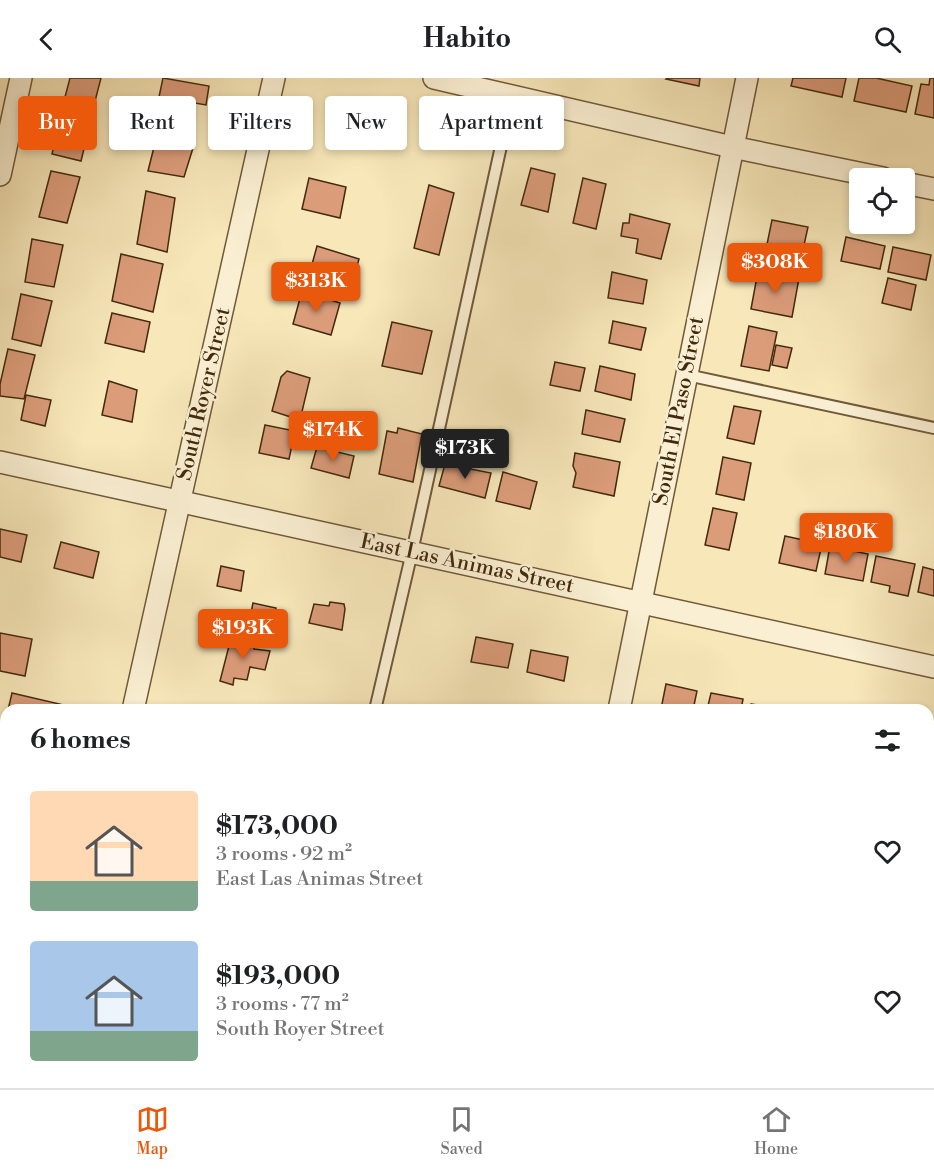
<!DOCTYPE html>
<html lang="en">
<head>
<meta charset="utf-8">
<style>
  :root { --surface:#fff; --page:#f2f2f2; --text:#202124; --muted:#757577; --line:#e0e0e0; --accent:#ea580c }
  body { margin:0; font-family:"Libre Bodoni",serif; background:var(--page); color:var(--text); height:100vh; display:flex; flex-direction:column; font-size:22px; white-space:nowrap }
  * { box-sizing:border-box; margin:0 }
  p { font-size:20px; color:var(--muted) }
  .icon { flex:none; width:33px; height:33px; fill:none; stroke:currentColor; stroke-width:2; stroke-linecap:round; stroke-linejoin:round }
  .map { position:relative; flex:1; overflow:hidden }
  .details { position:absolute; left:0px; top:626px; width:934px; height:386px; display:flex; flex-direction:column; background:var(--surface); border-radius:18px 18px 0 0; box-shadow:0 3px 9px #0003 }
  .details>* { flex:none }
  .hud { position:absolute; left:18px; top:18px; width:600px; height:54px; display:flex; gap:12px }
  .buttons { position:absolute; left:849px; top:90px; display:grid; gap:12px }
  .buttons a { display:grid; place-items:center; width:66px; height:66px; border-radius:6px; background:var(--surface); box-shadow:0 3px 9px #0003; font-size:30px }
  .price { position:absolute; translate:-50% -51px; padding:0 14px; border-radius:6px; background:var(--accent); color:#fff; font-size:20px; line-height:39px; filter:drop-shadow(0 2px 3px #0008) }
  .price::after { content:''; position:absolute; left:50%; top:36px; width:18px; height:14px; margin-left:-9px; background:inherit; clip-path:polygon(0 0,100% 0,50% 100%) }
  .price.on { background:#222; color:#fff }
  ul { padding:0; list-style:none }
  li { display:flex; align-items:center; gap:18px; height:150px; padding:0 30px }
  li span { display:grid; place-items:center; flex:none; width:168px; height:120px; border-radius:6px; color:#555 }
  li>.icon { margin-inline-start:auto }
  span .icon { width:72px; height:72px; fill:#fffc; stroke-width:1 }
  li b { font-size:26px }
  h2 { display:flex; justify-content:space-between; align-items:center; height:72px; padding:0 30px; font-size:26px }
  .pill { padding:0 21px; border-radius:6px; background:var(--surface); box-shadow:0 3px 9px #0003; font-size:21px; line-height:54px }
  .pill.on { background:var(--accent); color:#fff }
  header { display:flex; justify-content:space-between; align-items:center; height:78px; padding:0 30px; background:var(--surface); font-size:27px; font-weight:800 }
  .menu { display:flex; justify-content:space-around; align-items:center; height:84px; border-top:2px solid var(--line); background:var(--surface); font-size:16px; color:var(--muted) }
  .menu a { display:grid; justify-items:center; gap:3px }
  .menu .on { color:var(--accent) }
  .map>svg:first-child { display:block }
  .building { fill:#db9c7a; stroke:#432a0e; stroke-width:1.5 }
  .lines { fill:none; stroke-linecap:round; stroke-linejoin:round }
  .service-casing { stroke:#705939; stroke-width:14 }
  .minor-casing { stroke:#705939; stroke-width:24 }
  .secondary-casing { stroke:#432a0e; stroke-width:33 }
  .service { stroke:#faefd2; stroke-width:10 }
  .minor { stroke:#faefd2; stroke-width:21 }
  .secondary { stroke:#faefd2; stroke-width:30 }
  .labels { text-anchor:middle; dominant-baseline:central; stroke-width:5; stroke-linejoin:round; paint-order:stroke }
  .street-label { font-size:21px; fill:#432a0e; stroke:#faefd2 }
</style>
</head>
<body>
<header><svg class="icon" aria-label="back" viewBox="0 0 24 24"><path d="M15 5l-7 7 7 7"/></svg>Habito<svg class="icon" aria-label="search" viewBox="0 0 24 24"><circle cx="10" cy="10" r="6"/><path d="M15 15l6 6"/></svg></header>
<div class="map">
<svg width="934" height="1010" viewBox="0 0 934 1010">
  <rect width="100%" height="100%" fill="#f7e7b9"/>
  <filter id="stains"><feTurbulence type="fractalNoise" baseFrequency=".00333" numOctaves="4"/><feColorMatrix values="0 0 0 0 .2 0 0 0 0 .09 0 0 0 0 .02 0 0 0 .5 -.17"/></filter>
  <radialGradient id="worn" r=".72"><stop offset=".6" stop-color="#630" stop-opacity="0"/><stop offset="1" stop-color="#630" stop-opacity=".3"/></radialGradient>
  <!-- building -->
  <g class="building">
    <polygon points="70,0 101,0 94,27 65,19"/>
    <polygon points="163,0 209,8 206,27 159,19"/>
    <polygon points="667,0 700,0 699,8 666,1"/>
    <polygon points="793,0 846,0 842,19 791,8"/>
    <polygon points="859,0 876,0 912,8 906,34 854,23"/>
    <polygon points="930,0 934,0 934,40 915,36 921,6 929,7"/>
    <polygon points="61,34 91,42 81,83 52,76"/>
    <polygon points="156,61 193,70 184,99 148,93"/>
    <polygon points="531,90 555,96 548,134 521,127"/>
    <polygon points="51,93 80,99 67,145 39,139"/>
    <polygon points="309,100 346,109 340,140 302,131"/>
    <polygon points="583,100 606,106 596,151 573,145"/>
    <polygon points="429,107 454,115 439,177 414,170"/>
    <polygon points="146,113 175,120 167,174 137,166"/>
    <polygon points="630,136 670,146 661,181 636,175 638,161 621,158 623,145 629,145"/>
    <polygon points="772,142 808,149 802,176 793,174 791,186 764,181"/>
    <polygon points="846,159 885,168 880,191 841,183"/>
    <polygon points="32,161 63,167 54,209 25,204"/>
    <polygon points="317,168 359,181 355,195 341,192 339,198 311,190"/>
    <polygon points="893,169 931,177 926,202 888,194"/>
    <polygon points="121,176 163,186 153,234 112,223"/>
    <polygon points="758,193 799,200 792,239 751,231"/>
    <polygon points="612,194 647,202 643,226 608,220"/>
    <polygon points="888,200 916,207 911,232 882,225"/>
    <polygon points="302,213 340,225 331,257 293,246"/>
    <polygon points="21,216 52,223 41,268 12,261"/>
    <polygon points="112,235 150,244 144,274 105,265"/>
    <polygon points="613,243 646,250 641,272 609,265"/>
    <polygon points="392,244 432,253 422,296 382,288"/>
    <polygon points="749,248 777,254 769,293 741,288"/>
    <polygon points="776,267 792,270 787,290 772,287"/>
    <polygon points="8,271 35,277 24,321 0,318 0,306"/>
    <polygon points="555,284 585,290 580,313 550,307"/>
    <polygon points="600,288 635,296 631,322 595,313"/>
    <polygon points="287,293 310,300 300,342 272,333 281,299"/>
    <polygon points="109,303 137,312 132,344 102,337"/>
    <polygon points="26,317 51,322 45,348 21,342"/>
    <polygon points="734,328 761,333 754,366 727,360"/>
    <polygon points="586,332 625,341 620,364 582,356"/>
    <polygon points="360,335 373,338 369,356 356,353"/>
    <polygon points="265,347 295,353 289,381 259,375"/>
    <polygon points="398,350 422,356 413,404 379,396 387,353 397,355"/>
    <polygon points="317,369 354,378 349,400 311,390"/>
    <polygon points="575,375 620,384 614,418 573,409 576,395 573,388"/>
    <polygon points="723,379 751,385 744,422 716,416"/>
    <polygon points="445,386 491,395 485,420 439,408"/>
    <polygon points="503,394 537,404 530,431 496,423"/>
    <polygon points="713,430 737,435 729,472 705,467"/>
    <polygon points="0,451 27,457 21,484 0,479"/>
    <polygon points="785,458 822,466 816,493 779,485"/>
    <polygon points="61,464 99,474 93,500 54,490"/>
    <polygon points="830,468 868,476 863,503 825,496"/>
    <polygon points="876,478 915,486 908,518 889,514 890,508 871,504"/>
    <polygon points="221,488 244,493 241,513 217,508"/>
    <polygon points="923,489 934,492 934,518 918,514"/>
    <polygon points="330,524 344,526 345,531 342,552 309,545 314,526 329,528"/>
    <polygon points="253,525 276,530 272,550 249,545"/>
    <polygon points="0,555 32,561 25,598 0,593"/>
    <polygon points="476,559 513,566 508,590 471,584"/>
    <polygon points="231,560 255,564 254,571 270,573 265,592 250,589 247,602 234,600 233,607 220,603"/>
    <polygon points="531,572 568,579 564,603 527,594"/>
    <polygon points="666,606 697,613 693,632 661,631"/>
    <polygon points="12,615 81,631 81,632 8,632"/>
    <polygon points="711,615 743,621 741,632 707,632"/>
    <polygon points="751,626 782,631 750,632"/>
    <polygon points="0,692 6,694 6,713 0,712"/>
    <polygon points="0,738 6,740 6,796 0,795"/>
    <polygon points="929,762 934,763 934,793 928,792"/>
    <polygon points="928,964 934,965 934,991 932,991 930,996 928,996"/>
    <polygon points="207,1005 277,1005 276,1010 212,1010 206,1009"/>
  </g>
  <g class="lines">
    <defs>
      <g id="service">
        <polyline points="687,297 934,350"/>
        <polyline points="375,632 412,474 512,18"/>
        <polyline points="928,830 934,831"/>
        <polyline points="336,1010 337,1005"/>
      </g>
      <g id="minor">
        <polyline points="434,0 732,69 883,100"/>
        <polyline points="0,97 21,0"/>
        <polyline points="904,105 934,111"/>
        <polyline points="0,384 934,589"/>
        <polyline points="133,632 274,0"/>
        <polyline points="619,632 747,0"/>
        <polyline points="49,1010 50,1005"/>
        <polyline points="612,1010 612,1005"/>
      </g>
      <g id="secondary">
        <polyline points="0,865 6,866"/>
        <polyline points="642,1005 665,1010"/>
      </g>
    </defs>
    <!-- service casing -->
    <use href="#service" class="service-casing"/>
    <!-- minor casing -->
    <use href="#minor" class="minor-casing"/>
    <!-- secondary casing -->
    <use href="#secondary" class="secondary-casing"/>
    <!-- service -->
    <use href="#service" class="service"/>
    <!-- minor -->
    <use href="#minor" class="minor"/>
    <!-- secondary -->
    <use href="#secondary" class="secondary"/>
  </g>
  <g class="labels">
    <!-- street labels -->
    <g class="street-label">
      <text transform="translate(204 316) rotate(-77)">South Royer Street</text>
      <text transform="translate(679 333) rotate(-79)">South El Paso Street</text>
      <text transform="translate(467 486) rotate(12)">East Las Animas Street</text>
    </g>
  </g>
  <rect width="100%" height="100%" filter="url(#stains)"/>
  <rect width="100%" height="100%" fill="url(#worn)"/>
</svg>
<div class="buttons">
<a><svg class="icon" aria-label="locate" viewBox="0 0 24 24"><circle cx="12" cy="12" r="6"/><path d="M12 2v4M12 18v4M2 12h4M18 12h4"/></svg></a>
</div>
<b class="price" style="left:775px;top:216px">$308K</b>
<b class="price" style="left:316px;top:235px">$313K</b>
<b class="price" style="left:333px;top:384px">$174K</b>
<b class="price on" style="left:465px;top:402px">$173K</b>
<b class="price" style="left:846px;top:486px">$180K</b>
<b class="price" style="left:243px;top:582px">$193K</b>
<div class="hud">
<a class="pill on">Buy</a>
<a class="pill">Rent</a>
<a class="pill">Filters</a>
<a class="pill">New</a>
<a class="pill">Apartment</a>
</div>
<section class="details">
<h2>6 homes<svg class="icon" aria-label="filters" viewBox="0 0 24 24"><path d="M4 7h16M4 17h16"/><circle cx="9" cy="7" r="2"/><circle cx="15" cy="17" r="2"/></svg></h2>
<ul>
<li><span style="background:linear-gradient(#ffd9b3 75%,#7fa58c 0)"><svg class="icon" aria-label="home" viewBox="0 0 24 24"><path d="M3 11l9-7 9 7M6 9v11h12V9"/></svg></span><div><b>$173,000</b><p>3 rooms · 92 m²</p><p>East Las Animas Street</p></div><svg class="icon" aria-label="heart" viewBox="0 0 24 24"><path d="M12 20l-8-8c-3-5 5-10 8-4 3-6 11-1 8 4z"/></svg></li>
<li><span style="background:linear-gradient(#a9c7e8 75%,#7fa58c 0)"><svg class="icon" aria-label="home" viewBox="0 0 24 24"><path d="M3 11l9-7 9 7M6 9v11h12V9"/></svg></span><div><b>$193,000</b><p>3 rooms · 77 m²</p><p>South Royer Street</p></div><svg class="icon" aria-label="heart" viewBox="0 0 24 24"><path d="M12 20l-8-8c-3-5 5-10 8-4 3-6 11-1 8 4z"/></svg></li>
</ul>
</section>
</div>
<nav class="menu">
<a class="on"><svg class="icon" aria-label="map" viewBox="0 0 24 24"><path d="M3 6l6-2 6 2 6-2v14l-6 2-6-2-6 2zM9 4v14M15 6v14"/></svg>Map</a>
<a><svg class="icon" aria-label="saved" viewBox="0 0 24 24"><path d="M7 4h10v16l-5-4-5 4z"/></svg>Saved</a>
<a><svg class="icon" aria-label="home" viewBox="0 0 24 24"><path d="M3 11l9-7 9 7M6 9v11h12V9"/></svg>Home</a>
</nav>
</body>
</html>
